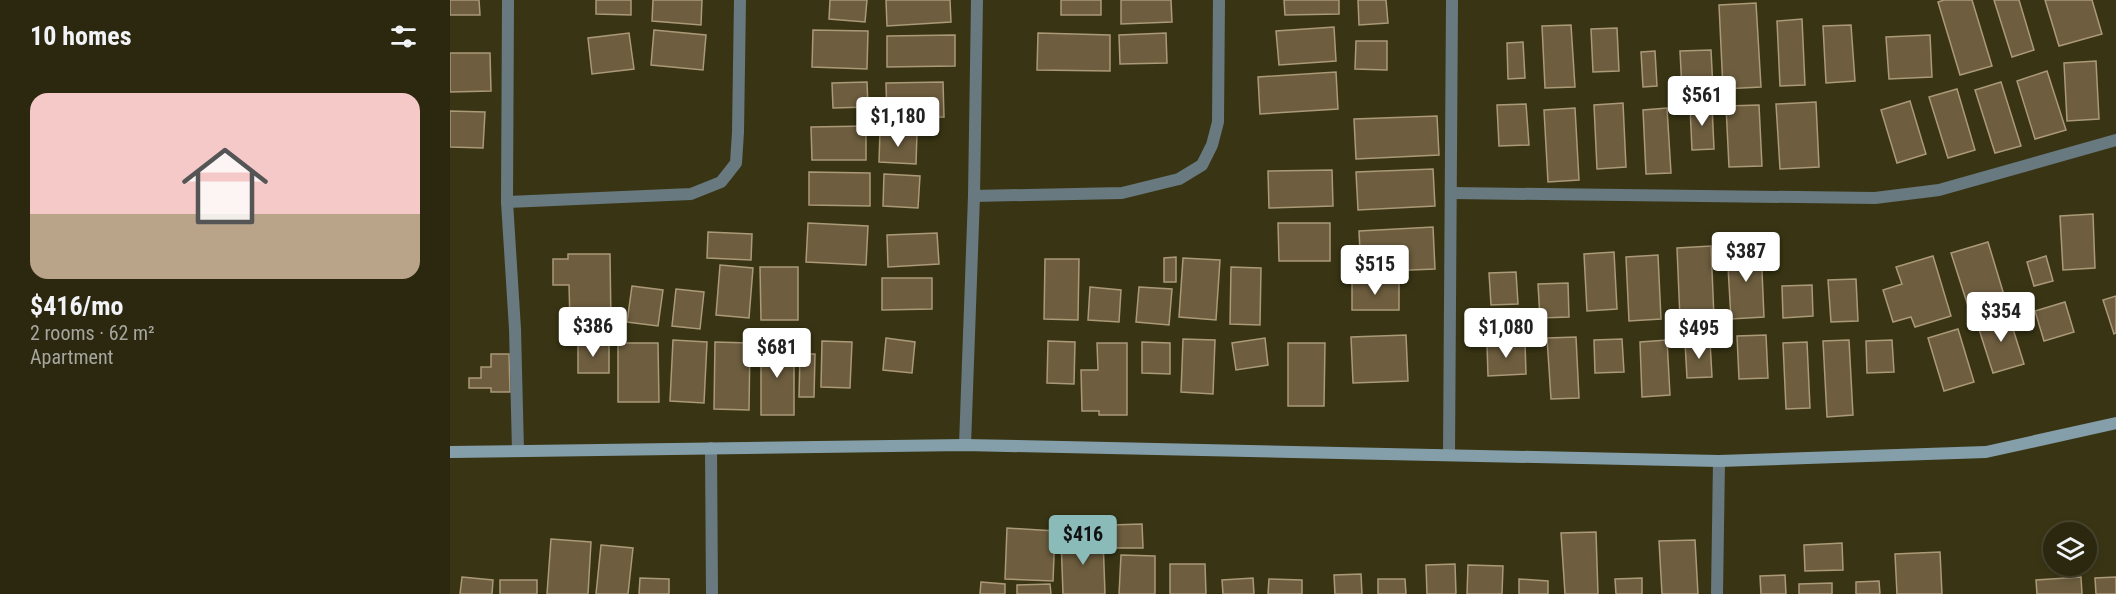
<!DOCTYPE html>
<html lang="en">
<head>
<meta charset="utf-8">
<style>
  :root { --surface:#2b280f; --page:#333018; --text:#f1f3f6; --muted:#a6a69e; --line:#47442f; --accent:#8bbbb9 }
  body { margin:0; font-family:"Roboto Condensed",sans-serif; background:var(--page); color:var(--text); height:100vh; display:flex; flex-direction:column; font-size:22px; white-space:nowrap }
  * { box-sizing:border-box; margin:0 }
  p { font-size:20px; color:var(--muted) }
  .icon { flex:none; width:33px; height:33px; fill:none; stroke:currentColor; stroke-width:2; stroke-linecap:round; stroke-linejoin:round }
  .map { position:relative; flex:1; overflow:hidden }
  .panel { display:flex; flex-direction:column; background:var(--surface); width:450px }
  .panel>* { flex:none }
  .controls { position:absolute; left:1593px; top:522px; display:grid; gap:12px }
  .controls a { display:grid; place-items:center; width:54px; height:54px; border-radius:50%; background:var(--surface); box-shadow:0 3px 9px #0003,0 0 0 2px var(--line); font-size:30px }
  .price { position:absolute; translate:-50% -51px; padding:0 14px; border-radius:6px; background:#fff; color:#222; font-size:20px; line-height:39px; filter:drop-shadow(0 2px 3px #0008) }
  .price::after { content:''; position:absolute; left:50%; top:36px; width:18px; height:14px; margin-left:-9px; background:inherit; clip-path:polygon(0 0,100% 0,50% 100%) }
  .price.current { background:var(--accent); color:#111 }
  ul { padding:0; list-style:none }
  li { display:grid; align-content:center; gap:12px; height:318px; padding:0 30px }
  li span { display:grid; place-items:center; height:186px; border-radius:18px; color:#555 }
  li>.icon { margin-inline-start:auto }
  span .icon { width:108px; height:108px; fill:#fffc; stroke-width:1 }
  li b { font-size:26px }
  h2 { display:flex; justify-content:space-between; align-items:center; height:72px; padding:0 30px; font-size:26px }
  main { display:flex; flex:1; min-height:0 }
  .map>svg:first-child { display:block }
  .building { fill:#6e5e3f; stroke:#ab9978; stroke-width:1.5 }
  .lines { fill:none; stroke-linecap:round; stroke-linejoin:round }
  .street { stroke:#68797f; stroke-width:12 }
  .secondary { stroke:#849faa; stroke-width:12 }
</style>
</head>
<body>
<main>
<section class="panel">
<h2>10 homes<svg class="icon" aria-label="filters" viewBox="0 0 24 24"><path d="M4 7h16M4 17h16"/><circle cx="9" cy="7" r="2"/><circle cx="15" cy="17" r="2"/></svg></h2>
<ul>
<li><span style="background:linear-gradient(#f6c9c9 65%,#b9a48a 0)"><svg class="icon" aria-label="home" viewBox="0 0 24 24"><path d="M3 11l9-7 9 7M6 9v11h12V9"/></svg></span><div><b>$416/mo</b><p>2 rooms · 62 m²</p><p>Apartment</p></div></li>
</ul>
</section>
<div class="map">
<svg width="1666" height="594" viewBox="0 0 1666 594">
  <rect width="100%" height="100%" fill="#393514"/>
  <!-- building -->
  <g class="building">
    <polygon points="0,0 29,0 30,15 0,15"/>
    <polygon points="146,0 181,0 181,15 146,14"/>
    <polygon points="203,0 252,0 251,25 202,21"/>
    <polygon points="380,0 417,0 415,22 379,19"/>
    <polygon points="436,0 500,0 501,22 437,26"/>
    <rect x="611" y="0" width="40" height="15"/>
    <polygon points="671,0 721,0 722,22 671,24"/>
    <polygon points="834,0 889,0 889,14 835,15"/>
    <polygon points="908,0 936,0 938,23 909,25"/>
    <polygon points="1494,0 1522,0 1542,66 1510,75 1488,2"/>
    <polygon points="1544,0 1569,0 1584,50 1562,57"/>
    <polygon points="1595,0 1642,0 1652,34 1609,46"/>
    <polygon points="1306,3 1311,87 1273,89 1269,5"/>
    <polygon points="1352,19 1355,85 1330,86 1327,21"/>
    <polygon points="1121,25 1125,87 1095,88 1092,26"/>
    <polygon points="1401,25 1405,81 1376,83 1373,26"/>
    <polygon points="884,27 886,61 829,65 826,31"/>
    <polygon points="1167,28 1169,71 1143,72 1141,29"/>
    <polygon points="204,30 256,35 253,70 201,65"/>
    <polygon points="363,30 418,31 417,69 362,67"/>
    <polygon points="179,33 184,69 142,74 138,38"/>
    <polygon points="588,33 660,35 660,71 587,70"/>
    <polygon points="716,33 717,63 670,64 669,35"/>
    <polygon points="505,35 505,66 437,67 437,36"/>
    <polygon points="1480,35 1482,77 1439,79 1436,37"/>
    <polygon points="906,41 937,41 937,70 905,69"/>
    <polygon points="1073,42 1075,78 1058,79 1057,43"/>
    <polygon points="1261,50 1263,89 1232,90 1230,51"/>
    <polygon points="1205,51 1207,86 1193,87 1191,52"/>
    <polygon points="0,53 40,53 41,91 0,92"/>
    <polygon points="1646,61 1649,119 1617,121 1614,63"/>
    <polygon points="1597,71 1616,130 1585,139 1567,81"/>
    <polygon points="886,72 888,109 810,114 808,77"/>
    <polygon points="417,82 418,107 383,108 382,83"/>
    <polygon points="493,82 494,117 437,118 436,83"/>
    <polygon points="1551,82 1571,146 1545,153 1525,90"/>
    <polygon points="1507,89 1525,150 1498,158 1479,97"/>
    <polygon points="1460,101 1476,154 1447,163 1431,110"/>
    <polygon points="1366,102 1369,167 1330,169 1326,104"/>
    <polygon points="1173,103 1176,167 1147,169 1144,105"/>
    <polygon points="1076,104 1079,145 1049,146 1047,105"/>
    <polygon points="1262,105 1264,149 1242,150 1240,106"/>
    <polygon points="1309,105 1312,166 1279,167 1276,106"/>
    <polygon points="1125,108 1129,180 1098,182 1094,110"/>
    <polygon points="1217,108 1221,173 1196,174 1193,110"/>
    <polygon points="0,111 35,112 33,148 0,147"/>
    <polygon points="987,116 989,155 906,159 904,119"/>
    <polygon points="416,126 416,160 362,160 361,127"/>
    <polygon points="430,131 467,133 466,164 429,162"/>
    <polygon points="983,169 985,206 908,210 906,172"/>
    <polygon points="882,170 883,206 819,208 818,171"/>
    <polygon points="359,172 420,173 420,206 359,205"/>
    <polygon points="434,174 470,176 468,208 433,206"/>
    <polygon points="1643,214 1645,268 1613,270 1610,216"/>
    <polygon points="358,223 418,226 416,265 356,262"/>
    <polygon points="828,223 880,223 880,261 829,261"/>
    <polygon points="983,227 985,269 911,272 909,231"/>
    <polygon points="258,232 302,234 301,260 257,258"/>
    <polygon points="487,233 489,264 438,267 437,235"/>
    <polygon points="1538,242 1554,295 1518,306 1501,253"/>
    <polygon points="1261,246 1264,318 1230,319 1227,248"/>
    <polygon points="1311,248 1314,317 1281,319 1277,249"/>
    <polygon points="1164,252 1167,309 1137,311 1134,254"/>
    <polygon points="118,254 160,254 161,322 120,322 119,285 103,285 103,259 118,259"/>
    <polygon points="1208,255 1211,319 1179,321 1176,257"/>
    <polygon points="1483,256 1501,316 1465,327 1461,317 1443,322 1433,290 1452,284 1446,267"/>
    <polygon points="1596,256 1603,281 1584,286 1577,262"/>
    <polygon points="726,257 726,282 714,282 714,258"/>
    <polygon points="733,258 770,260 766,320 729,317"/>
    <polygon points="595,259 629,259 628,320 594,319"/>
    <polygon points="270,265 303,268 299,318 266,315"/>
    <polygon points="310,267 348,267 348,320 311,320"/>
    <polygon points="781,267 811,268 810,325 780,324"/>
    <polygon points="1066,272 1068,304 1041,305 1039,273"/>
    <polygon points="432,278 482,278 482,309 432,310"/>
    <polygon points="1406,279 1408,321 1381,322 1378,280"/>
    <polygon points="902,281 949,282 949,310 902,310"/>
    <polygon points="1118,283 1119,317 1090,318 1088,284"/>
    <polygon points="1362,285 1363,316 1333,318 1332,286"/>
    <polygon points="182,286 213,290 208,326 177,322"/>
    <polygon points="640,287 671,290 669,322 638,320"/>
    <polygon points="689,287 722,289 719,325 686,322"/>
    <polygon points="226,289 254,292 250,329 222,326"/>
    <polygon points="1666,296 1666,333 1664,334 1653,300"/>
    <polygon points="1615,302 1624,332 1594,341 1585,311"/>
    <polygon points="1558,313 1574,364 1543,373 1527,323"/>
    <polygon points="1508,329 1524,382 1494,391 1478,338"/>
    <polygon points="956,335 958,381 903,383 901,337"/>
    <polygon points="1316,335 1318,378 1289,379 1287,336"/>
    <polygon points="1126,337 1129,398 1101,399 1097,338"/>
    <polygon points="436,338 465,342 462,373 433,370"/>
    <polygon points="815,338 818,365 786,370 782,343"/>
    <polygon points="733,339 765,340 763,394 731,392"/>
    <polygon points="1172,339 1174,372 1145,373 1144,340"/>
    <polygon points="223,340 257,342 254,403 220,401"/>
    <polygon points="1217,340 1220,395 1192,397 1190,342"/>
    <polygon points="1399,340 1403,415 1377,417 1373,341"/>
    <polygon points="1442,340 1444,372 1417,373 1416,341"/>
    <polygon points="372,341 402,342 400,388 371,387"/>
    <polygon points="598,341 625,342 624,384 597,383"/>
    <polygon points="1260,341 1262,377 1237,378 1235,342"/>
    <polygon points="128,342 159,343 159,373 128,373"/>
    <polygon points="265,342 300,343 299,410 264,409"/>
    <polygon points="311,342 344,343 344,415 311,415"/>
    <polygon points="692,342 720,343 720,374 692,373"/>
    <polygon points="1075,342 1076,374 1038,376 1037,344"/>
    <polygon points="1357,342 1360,408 1336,409 1333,343"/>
    <polygon points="168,343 208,343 209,402 168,402"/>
    <polygon points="647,343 677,343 677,415 649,415 649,411 632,411 631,370 648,370"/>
    <polygon points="838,343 875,343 874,406 838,406"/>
    <polygon points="41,354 59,354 60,392 41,392 41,388 19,388 19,378 31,378 31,367 41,367"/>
    <polygon points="350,354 365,354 364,397 349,397"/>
    <polygon points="692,524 693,548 662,548 661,525"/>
    <polygon points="557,528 605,531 603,581 555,579"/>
    <polygon points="1146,532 1148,594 1115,594 1111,533"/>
    <polygon points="653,538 655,594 613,594 611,539"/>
    <polygon points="101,539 141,542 138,594 97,594"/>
    <polygon points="1245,540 1248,594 1212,594 1209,541"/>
    <polygon points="1392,543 1393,570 1355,571 1354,545"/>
    <polygon points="151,545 183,548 178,594 146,594"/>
    <polygon points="1490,552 1492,594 1447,594 1445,554"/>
    <polygon points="671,555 705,556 705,594 669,594"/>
    <polygon points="720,564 755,564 756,594 720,594"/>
    <polygon points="1005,564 1006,594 977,594 976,565"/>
    <polygon points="1018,565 1053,566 1052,594 1017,594"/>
    <polygon points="911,574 912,594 885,594 884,575"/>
    <polygon points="1335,575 1336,594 1311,594 1310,576"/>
    <polygon points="12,577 43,580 42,594 10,594"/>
    <polygon points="1631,577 1632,594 1587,594 1586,580"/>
    <polygon points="1666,577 1666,594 1646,594 1645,578"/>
    <polygon points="190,578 219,579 219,594 189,594"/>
    <polygon points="803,578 804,594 773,594 772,580"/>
    <polygon points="1192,578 1192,594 1166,594 1165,579"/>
    <polygon points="819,579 852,580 852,594 818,594"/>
    <polygon points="928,579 955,579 956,594 928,594"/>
    <polygon points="1069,579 1098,581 1098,594 1069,594"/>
    <rect x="50" y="580" width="37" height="14"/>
    <polygon points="1429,581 1430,594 1406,594 1406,582"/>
    <polygon points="531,582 555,584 555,594 530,594"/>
    <polygon points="1382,583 1382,594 1349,594 1349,584"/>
    <polygon points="600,584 601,594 567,594 567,585"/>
  </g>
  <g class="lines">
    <!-- street -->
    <g class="street">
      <polyline points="58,0 57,202 65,329 68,451"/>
      <polyline points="1001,193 1425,198 1489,190 1666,140"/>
      <polyline points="524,196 672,193 729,179 752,165 762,145 768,122 769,0"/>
      <polyline points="57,202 241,194 271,182 286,163 288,132 290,0"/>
      <polyline points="515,445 524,196 527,0"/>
      <polyline points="261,448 262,594"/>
      <polyline points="999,455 1002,0"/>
      <polyline points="1267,594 1269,461"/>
    </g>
    <!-- secondary -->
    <polyline class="secondary" points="0,452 515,445 1269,461 1536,452 1666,423"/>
  </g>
</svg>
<div class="controls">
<a><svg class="icon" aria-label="layers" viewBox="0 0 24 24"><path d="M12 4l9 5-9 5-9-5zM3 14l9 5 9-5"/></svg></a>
</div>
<b class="price" style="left:1252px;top:127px">$561</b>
<b class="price" style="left:448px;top:148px">$1,180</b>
<b class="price" style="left:1296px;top:283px">$387</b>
<b class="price" style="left:925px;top:296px">$515</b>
<b class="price" style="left:1551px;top:343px">$354</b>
<b class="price" style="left:143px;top:358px">$386</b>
<b class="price" style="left:1056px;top:359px">$1,080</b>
<b class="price" style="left:1249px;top:360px">$495</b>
<b class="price" style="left:327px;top:379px">$681</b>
<b class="price current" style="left:633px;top:566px">$416</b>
</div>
</main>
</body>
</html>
